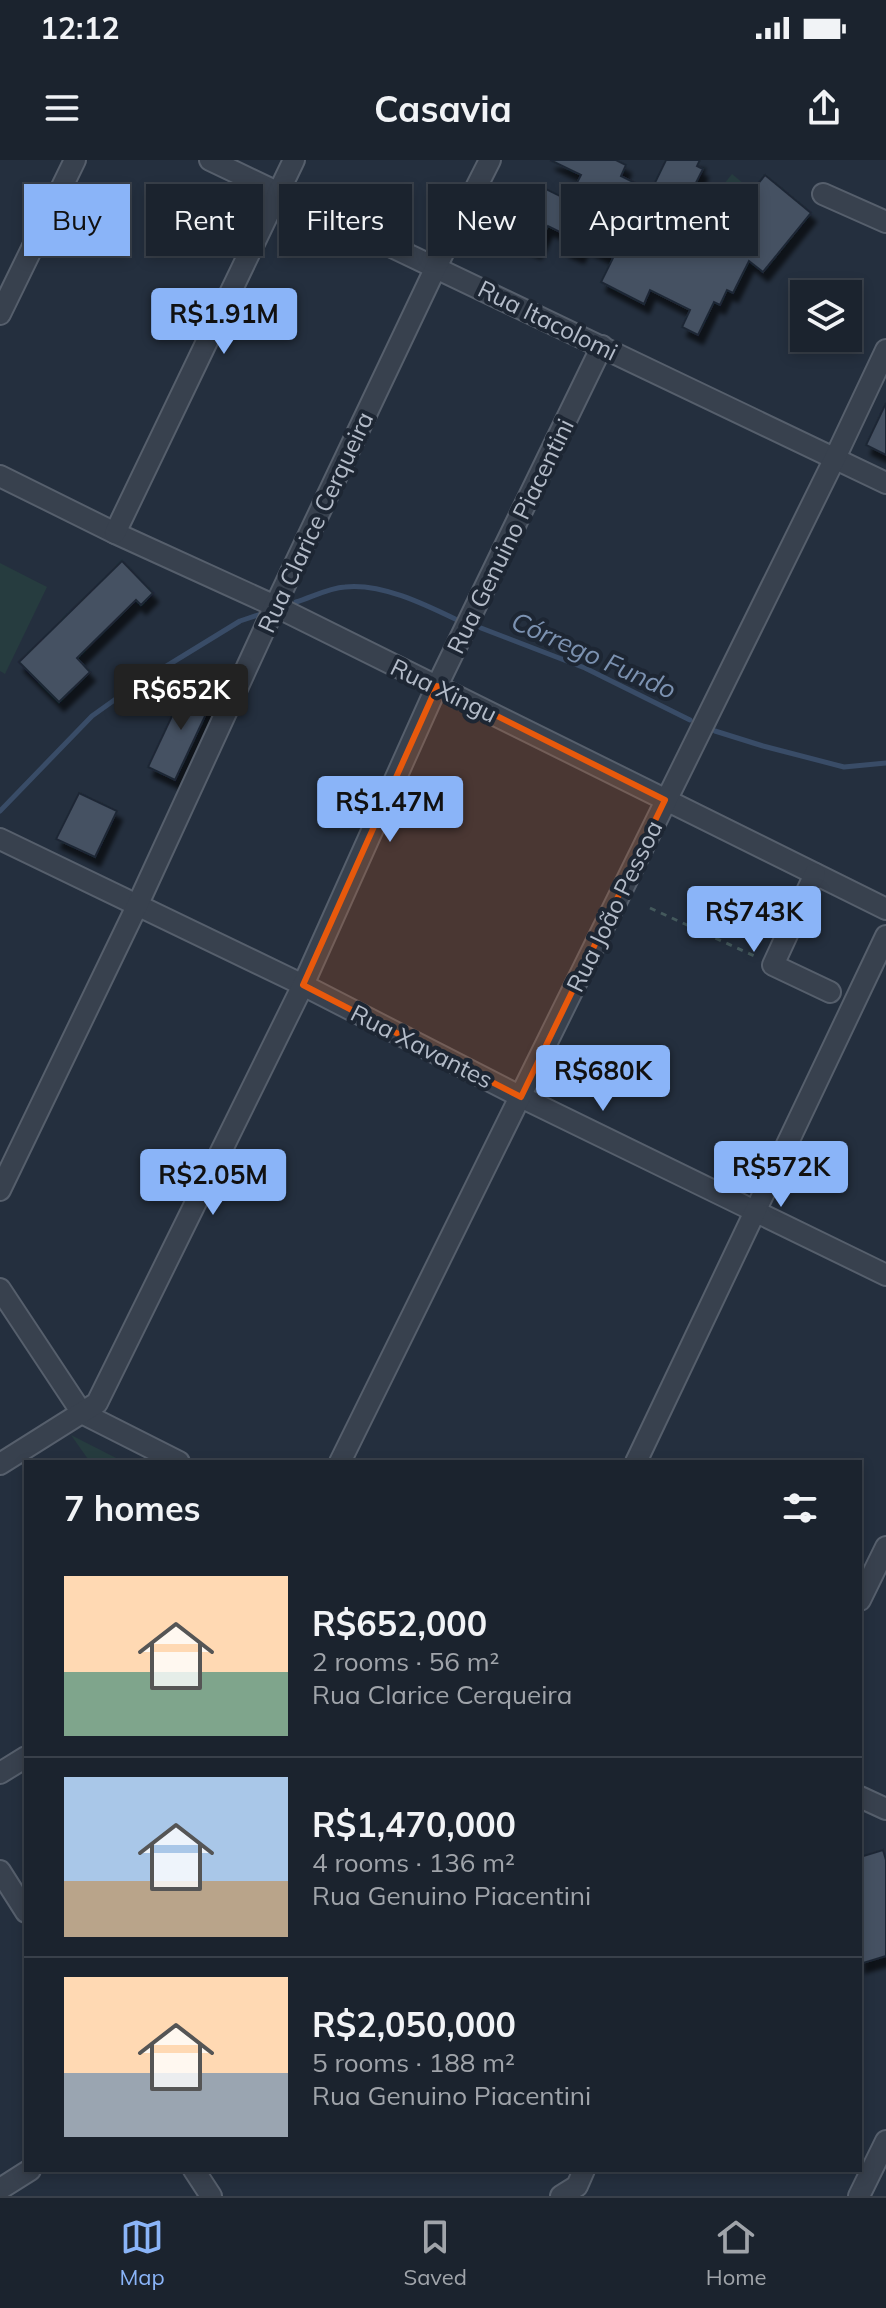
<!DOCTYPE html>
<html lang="en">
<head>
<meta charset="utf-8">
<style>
  :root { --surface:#1b232e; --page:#242b36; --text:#f1f3f6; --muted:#a0a4aa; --line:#39404a; --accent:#8ab4f8 }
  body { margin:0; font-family:Mulish,sans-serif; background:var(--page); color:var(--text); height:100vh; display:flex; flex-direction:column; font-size:30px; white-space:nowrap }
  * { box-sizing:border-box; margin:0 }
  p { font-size:26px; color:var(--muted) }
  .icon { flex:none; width:44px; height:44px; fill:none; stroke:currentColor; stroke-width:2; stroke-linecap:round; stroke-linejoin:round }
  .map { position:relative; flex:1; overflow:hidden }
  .details { position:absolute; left:24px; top:1300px; width:838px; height:712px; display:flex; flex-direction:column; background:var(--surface); border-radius:0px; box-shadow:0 4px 12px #0003,0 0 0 2px var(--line) }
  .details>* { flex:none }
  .guide { position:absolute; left:24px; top:24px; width:838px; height:72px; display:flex; gap:16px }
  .buttons { position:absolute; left:790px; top:120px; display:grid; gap:16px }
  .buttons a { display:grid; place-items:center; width:72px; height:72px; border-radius:0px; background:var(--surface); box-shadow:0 4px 12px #0003,0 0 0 2px var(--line); font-size:40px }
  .price { position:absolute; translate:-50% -68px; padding:0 18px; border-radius:8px; background:var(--accent); color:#111; font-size:26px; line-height:52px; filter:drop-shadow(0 2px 4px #0008) }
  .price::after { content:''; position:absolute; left:50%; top:48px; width:24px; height:18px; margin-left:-12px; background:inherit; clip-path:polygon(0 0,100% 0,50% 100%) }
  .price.on { background:#222; color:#fff }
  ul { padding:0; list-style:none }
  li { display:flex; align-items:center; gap:24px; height:200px; padding:0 40px }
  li+li { border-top:2px solid var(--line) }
  li span { display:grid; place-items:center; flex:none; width:224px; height:160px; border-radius:0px; color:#555 }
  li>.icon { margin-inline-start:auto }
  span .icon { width:96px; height:96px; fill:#fffc; stroke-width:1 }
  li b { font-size:34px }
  h2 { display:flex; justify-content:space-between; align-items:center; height:96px; padding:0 40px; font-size:34px }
  .pill { padding:0 28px; border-radius:0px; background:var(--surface); box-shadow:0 4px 12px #0003,0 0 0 2px var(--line); font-size:28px; line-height:72px }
  .pill.on { background:var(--accent); color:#111 }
  .status { display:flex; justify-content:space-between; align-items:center; height:56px; padding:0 40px; background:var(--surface); direction:ltr }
  .status svg { height:22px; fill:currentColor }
  header { display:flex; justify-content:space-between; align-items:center; height:104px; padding:0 40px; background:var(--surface); font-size:36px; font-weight:700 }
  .menu { display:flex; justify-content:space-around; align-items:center; height:112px; border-top:2px solid var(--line); background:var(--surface); font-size:22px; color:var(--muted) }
  .menu a { display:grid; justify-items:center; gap:4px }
  .menu .on { color:var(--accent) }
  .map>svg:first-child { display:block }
  .green { fill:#263c3f }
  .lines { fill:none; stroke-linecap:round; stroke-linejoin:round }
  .stream { stroke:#394c67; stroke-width:5 }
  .building { fill:#455162; stroke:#1f2835; stroke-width:2; filter:url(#shadow) }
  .minor-casing { stroke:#565f6c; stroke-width:24 }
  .path { stroke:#44595c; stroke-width:3; stroke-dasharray:6 6; stroke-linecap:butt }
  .minor { stroke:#38414e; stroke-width:20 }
  .marked { fill:#e8590c; fill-opacity:0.2; stroke:#e8590c; stroke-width:6; stroke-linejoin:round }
  .labels { text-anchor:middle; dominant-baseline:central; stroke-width:8; stroke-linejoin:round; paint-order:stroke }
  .street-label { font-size:24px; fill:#b4bcc9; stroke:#1d2633 }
  .water-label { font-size:26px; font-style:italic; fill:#7c92b1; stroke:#1d2633 }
</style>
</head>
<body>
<div class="status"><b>12:12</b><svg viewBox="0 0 49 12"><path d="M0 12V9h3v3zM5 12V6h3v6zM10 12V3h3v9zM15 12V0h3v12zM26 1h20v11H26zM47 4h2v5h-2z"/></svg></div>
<header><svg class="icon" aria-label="menu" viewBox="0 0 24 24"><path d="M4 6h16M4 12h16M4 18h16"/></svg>Casavia<svg class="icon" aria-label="share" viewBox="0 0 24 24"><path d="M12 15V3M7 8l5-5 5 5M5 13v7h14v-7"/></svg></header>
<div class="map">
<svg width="886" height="2036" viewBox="0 0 886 2036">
  <defs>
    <filter id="shadow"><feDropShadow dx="5" dy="9" stdDeviation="2" flood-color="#0009"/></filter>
  </defs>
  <rect width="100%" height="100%" fill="#242f3e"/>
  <!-- green -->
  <g class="green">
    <polygon points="732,14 750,29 721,63 704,49"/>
    <polygon points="0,403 47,427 5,514 0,511"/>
    <polygon points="71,1275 124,1302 90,1302"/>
  </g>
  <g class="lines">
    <!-- stream -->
    <g class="stream">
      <path d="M296 442C312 437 329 428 345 427 381 423 424 444 455 459"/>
      <polyline points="481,468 585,508 690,560"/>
      <polyline points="715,571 763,586 844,607 886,603"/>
      <polyline points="0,651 92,556 134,526 240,461 261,454"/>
    </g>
  </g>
  <!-- building -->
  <g class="building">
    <polygon points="550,0 616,0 626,5 621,16 651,31 666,0 700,0 697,6 703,9 680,54 718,73 765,15 811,53 763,112 749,101 733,133 727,130 720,145 714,142 698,175 682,167 690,150 650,130 644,144 601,122 613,98 584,84 579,94 565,88 570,77 548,66 536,90 511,77 536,24 568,40 581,15"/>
    <polygon points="886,243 886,295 866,285"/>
    <polygon points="122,401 153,433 141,445 136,440 77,498 90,512 59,542 19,502"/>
    <polygon points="187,524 214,537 175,620 148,607"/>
    <polygon points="79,633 117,651 95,697 56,679"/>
    <polygon points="883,1690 886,1700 886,1796 860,1804 860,1697"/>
  </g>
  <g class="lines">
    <defs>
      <g id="minor">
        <polyline points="210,0 886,323"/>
        <polyline points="823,34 886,62"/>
        <polyline points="0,154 75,0"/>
        <polyline points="0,316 115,373 275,446 886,749"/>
        <polyline points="115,373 294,0"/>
        <polyline points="0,679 303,825 521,937 886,1115"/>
        <polyline points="815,714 773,805 830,832"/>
        <polyline points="0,1030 137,746 275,446 436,107 490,0"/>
        <polyline points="0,1129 82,1253 179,1302"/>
        <polyline points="340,1302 835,298 886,190"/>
        <polyline points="636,1302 886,776"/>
        <polyline points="0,1304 97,1243 303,825 437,526 602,186"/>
        <polyline points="860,1440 886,1387"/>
        <polyline points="0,1613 26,1597"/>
        <polyline points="860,1637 886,1649"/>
        <polyline points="0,1711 26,1752"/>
        <polyline points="194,2010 211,2036"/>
        <polyline points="0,2029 30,2010"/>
        <polyline points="561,2036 577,2026 584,2010"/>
        <polyline points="859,2036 886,1981"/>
      </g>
    </defs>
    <!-- minor casing -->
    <use href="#minor" class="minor-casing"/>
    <!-- path -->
    <polyline class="path" points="650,748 759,798"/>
    <!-- minor -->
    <use href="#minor" class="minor"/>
  </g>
  <!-- marked area -->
  <path class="marked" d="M437 526 665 640 521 937 303 825Z"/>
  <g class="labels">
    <!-- street labels -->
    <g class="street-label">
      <text transform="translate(548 160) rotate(26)">Rua Itacolomi</text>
      <text transform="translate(315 362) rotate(-65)">Rua Clarice Cerqueira</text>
      <text transform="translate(510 376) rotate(-64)">Rua Genuino Piacentini</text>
      <text transform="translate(444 530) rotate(26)">Rua Xingu</text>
      <text transform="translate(614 746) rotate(-64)">Rua João Pessoa</text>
      <text transform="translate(422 886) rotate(27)">Rua Xavantes</text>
    </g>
    <!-- water labels -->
    <g class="water-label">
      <text transform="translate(594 495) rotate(24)">Córrego Fundo</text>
    </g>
  </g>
</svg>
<div class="buttons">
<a><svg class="icon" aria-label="layers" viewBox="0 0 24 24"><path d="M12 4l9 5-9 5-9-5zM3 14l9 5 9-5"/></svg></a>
</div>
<b class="price" style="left:224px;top:196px">R$1.91M</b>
<b class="price on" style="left:181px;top:572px">R$652K</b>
<b class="price" style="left:390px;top:684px">R$1.47M</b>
<b class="price" style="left:754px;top:794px">R$743K</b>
<b class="price" style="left:603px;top:953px">R$680K</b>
<b class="price" style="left:781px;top:1049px">R$572K</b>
<b class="price" style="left:213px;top:1057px">R$2.05M</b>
<div class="guide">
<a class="pill on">Buy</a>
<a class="pill">Rent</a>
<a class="pill">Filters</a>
<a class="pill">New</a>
<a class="pill">Apartment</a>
</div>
<section class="details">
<h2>7 homes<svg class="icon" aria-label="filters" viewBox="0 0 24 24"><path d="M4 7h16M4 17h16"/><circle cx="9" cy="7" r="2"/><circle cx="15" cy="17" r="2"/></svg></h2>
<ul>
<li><span style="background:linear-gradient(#ffd9b3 60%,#7fa58c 0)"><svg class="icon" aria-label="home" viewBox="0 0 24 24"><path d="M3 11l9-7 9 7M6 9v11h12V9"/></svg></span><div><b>R$652,000</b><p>2 rooms · 56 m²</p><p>Rua Clarice Cerqueira</p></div></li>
<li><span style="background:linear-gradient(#a9c7e8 65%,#b9a48a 0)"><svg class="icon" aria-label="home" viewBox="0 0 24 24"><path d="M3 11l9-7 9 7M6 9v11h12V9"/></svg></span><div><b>R$1,470,000</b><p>4 rooms · 136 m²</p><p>Rua Genuino Piacentini</p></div></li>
<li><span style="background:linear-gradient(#ffd9b3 60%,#9aa5b1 0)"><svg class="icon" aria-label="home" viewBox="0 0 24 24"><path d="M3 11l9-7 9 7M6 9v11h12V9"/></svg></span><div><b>R$2,050,000</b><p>5 rooms · 188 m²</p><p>Rua Genuino Piacentini</p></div></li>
</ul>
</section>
</div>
<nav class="menu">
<a class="on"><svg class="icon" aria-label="map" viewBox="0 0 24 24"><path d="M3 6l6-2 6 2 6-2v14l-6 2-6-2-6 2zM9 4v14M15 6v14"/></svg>Map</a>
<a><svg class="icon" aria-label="saved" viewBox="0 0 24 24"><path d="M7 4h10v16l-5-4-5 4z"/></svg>Saved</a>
<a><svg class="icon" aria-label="home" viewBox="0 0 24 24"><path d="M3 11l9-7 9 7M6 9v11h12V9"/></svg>Home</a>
</nav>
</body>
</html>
